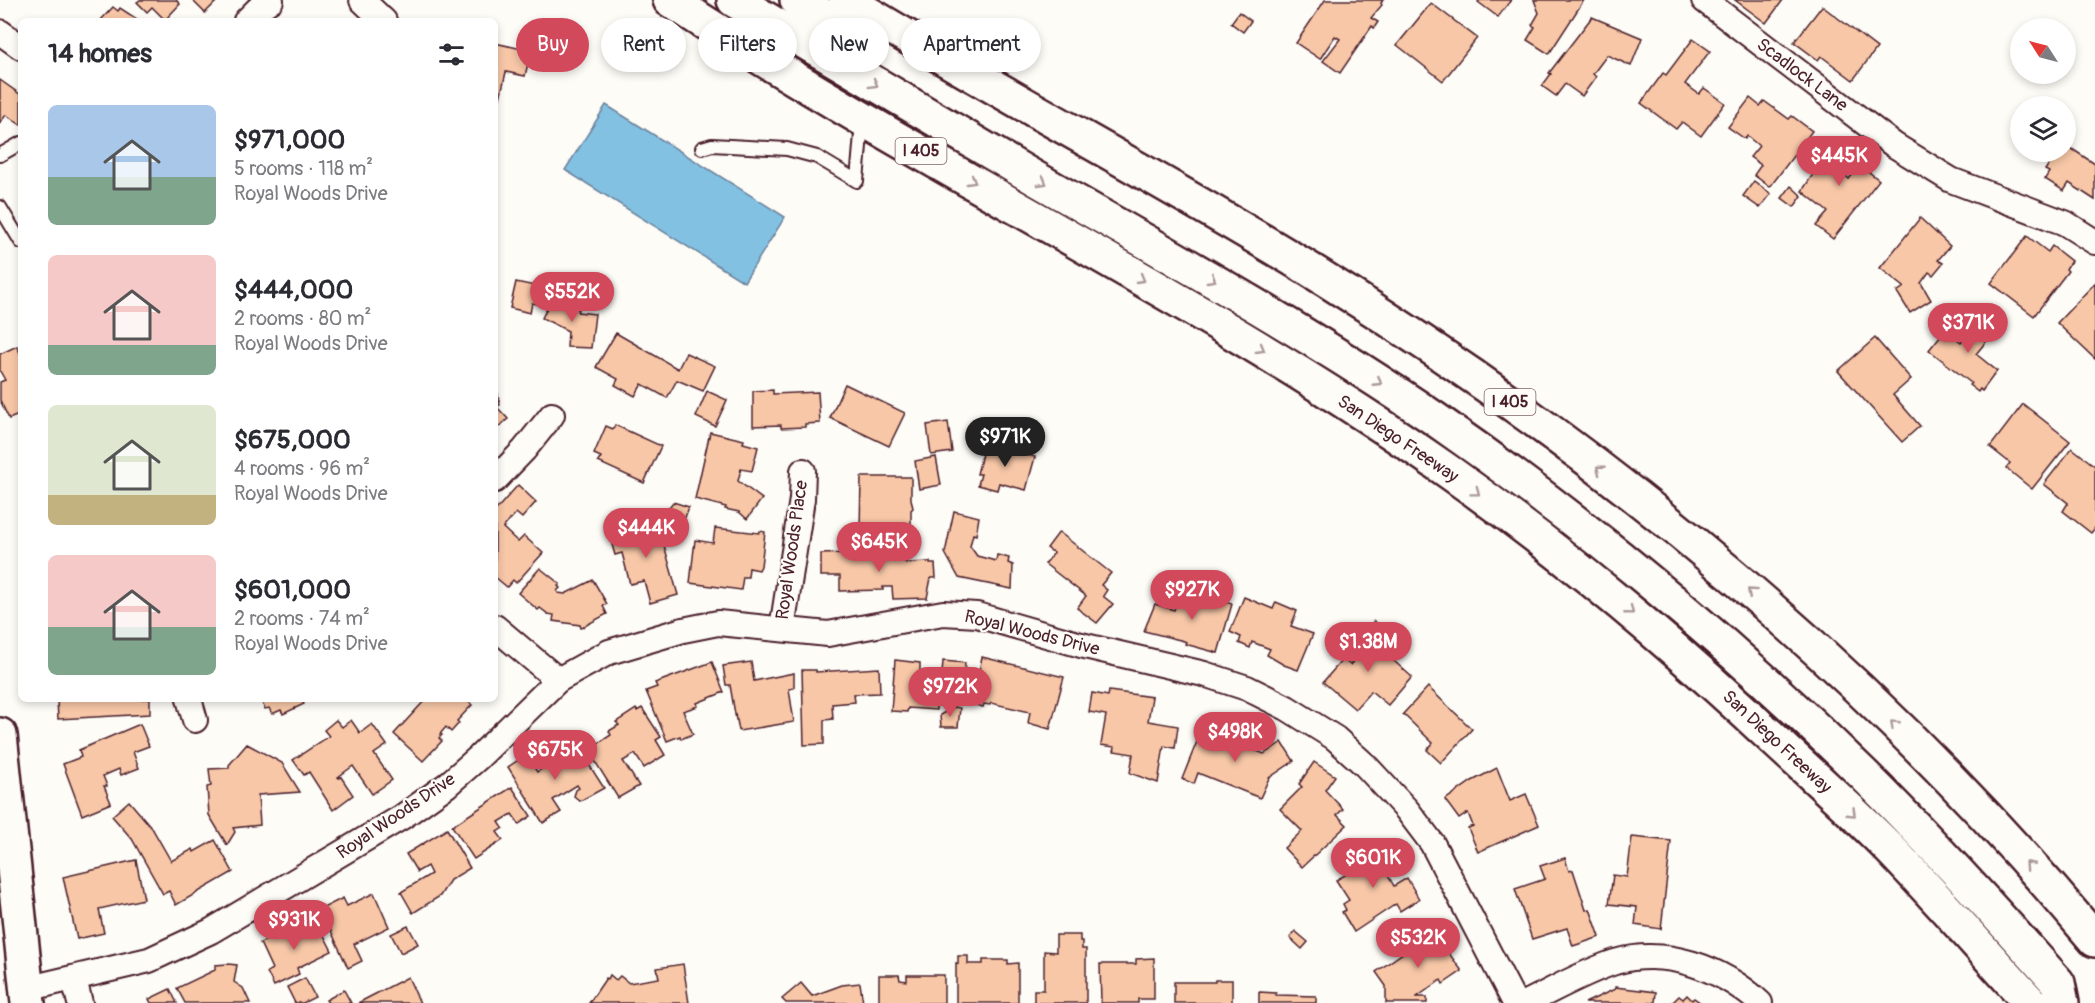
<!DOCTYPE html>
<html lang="en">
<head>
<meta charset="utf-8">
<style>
  :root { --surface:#fff; --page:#f2f2f3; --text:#2b2b33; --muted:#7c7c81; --accent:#d1495b }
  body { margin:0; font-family:Pangolin,sans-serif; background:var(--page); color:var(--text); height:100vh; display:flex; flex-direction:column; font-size:22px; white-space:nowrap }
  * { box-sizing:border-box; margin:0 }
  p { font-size:20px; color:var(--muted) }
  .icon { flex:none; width:33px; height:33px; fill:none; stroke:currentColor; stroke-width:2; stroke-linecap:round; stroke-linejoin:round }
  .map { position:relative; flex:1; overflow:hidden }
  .panel { position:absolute; left:18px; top:18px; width:480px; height:684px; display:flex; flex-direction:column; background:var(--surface); border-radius:9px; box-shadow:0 3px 9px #0003 }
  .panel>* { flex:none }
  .banner { position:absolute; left:516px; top:18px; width:570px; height:54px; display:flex; gap:12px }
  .needle { width:39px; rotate:306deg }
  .tools { position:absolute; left:2010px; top:18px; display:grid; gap:12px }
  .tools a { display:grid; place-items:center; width:66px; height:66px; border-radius:50%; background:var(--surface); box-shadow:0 3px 9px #0003; font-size:30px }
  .price { position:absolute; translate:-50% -51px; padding:0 14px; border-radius:21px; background:var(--accent); color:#fff; font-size:20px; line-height:39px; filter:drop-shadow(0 2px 3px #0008) }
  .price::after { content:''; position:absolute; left:50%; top:36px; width:18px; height:14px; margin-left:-9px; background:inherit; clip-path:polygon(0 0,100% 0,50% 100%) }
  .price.on { background:#222; color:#fff }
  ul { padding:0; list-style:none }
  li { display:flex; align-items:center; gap:18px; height:150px; padding:0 30px }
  li span { display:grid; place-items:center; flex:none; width:168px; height:120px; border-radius:9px; color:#555 }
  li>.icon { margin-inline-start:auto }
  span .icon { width:72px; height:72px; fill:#fffc; stroke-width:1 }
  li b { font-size:26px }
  h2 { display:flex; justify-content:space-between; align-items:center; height:72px; padding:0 30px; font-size:26px }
  .tag { padding:0 21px; border-radius:27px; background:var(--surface); box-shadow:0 3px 9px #0003; font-size:21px; line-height:54px }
  .tag.on { background:var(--accent); color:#fff }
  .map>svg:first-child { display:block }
  .water { fill:#82c1e2; stroke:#6c8099; stroke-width:1.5 }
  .building { fill:#f7c7a7; stroke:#4a1f2b; stroke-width:1.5 }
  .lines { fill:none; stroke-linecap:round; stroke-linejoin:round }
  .lane-casing { stroke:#4a1f2b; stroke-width:16 }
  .street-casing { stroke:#4a1f2b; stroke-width:28 }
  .secondary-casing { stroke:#4a1f2b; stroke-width:38 }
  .highway-casing { stroke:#4a1f2b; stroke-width:38 }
  .lane { stroke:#fdfcf7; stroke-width:12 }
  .street { stroke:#fdfcf7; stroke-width:24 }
  .secondary { stroke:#fdfcf7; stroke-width:33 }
  .highway { stroke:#fdfcf7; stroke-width:33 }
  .oneway { stroke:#ac999b }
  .labels { text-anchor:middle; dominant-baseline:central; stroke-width:4.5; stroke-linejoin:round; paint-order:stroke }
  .shield { fill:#fdfcf7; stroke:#806168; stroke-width:1.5 }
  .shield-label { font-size:16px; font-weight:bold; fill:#4a1f2b }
  .street-label { font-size:18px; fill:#4a1f2b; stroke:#fdfcf7 }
</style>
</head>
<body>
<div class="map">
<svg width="2095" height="1003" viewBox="0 0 2095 1003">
  <rect width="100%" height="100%" fill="#fdfcf7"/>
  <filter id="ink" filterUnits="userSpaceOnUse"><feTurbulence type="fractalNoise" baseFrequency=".0167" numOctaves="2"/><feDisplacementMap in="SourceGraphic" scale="12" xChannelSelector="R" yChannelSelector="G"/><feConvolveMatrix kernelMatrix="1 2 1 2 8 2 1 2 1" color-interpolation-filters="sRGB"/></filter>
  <g filter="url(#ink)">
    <!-- water -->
    <polygon class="water" points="606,105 785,217 744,282 565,170"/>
    <!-- building -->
    <g class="building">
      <polygon points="140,0 176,0 180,4 165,20 152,7 147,12 137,2"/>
      <polygon points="192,0 218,0 205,13"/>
      <polygon points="1325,0 1383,0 1381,3 1382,5 1371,18 1378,22 1374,28 1372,26 1340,73 1323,61 1340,39 1335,36 1320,59 1296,43"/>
      <polygon points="1480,0 1511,0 1498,17 1478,2"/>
      <polygon points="1534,0 1584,0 1549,54 1527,40 1535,27 1532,25 1539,13"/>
      <polygon points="1735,0 1783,0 1766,23"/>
      <polygon points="1431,3 1477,38 1443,81 1397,45"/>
      <polygon points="1822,6 1877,48 1853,80 1821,56 1818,60 1794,42"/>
      <polygon points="113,7 118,11 120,8 140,21 100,21"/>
      <polygon points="1239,12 1251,21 1243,32 1231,23"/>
      <polygon points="1592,17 1642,38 1631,66 1607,55 1593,74 1596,77 1582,96 1565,84 1556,96 1542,86 1551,74 1549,73"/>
      <polygon points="1693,39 1710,51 1685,84 1699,94 1704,88 1725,103 1701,136 1682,122 1676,129 1641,103 1663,73 1666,75"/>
      <polygon points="495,43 531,51 525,76 506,72 500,98 495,97"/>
      <polygon points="0,80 21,95 21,125 6,115 0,123"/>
      <polygon points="1750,98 1760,106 1764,101 1789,119 1792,116 1812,131 1770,187 1754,175 1761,165 1750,157 1759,146 1747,136 1745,139 1728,127"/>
      <polygon points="1836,139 1860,155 1846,176 1849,179 1860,165 1879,180 1833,239 1816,226 1828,212 1802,191"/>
      <polygon points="2066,145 2095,164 2095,200 2069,183 2064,191 2045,179 2049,172 2045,170 2057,152 2066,152"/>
      <polygon points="1754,181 1771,194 1760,208 1743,196"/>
      <polygon points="1791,186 1802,196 1794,207 1782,198"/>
      <polygon points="1920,218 1950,246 1938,260 1943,263 1933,275 1929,272 1921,283 1931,300 1910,313 1897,292 1904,287 1880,268"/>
      <polygon points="2027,236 2048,252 2052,246 2071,261 2066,269 2068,271 2034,316 1991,283"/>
      <polygon points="516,282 535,286 535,288 546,291 543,305 532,303 530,313 510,308"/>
      <polygon points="2095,283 2095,359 2057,323"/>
      <polygon points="553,296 579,309 578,312 595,314 591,348 567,347 568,331 542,318"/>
      <polygon points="1983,315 1998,327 1976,354 1997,371 1982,391 1980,389 1978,392 1969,385 1971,383 1929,350 1945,330 1961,342"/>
      <polygon points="616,333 678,369 686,353 715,366 703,391 677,380 667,398 642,384 635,396 615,385 618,379 596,367"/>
      <polygon points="1875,338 1911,379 1893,395 1920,426 1902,442 1838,371"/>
      <polygon points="17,346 21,355 21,414 9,419 0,400 0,382 5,380 0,371 0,354"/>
      <polygon points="495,380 500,405 497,407 508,419 495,430"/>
      <polygon points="845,384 905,413 889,446 830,418"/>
      <polygon points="773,390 773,394 818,392 820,423 805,424 805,427 781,428 781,425 753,426 753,391"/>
      <polygon points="707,391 727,400 715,426 696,417"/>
      <polygon points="2023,404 2070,441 2032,489 2006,468 2010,463 1990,447"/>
      <polygon points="948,422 952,452 931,455 927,425"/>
      <polygon points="615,425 661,446 644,483 598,462 601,457 594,454 606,426 613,429"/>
      <polygon points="710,432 744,440 743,443 758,447 752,471 741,469 738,481 762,499 747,519 739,512 725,509 726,507 695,499"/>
      <polygon points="989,444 1035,457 1026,490 999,483 997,490 978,485 981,474 977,474 983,450 987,450"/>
      <polygon points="2072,448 2095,466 2095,528 2091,533 2063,511 2068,503 2044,484"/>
      <polygon points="936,457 941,485 919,489 915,461"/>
      <polygon points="861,477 911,477 911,499 913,508 911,510 911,532 860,532"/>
      <polygon points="518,485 536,502 522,518 516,513 503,528 518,542 524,536 543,553 516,583 513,580 507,587 495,577 495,511"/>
      <polygon points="673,502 689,507 684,520 674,525 666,511"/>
      <polygon points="954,511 979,517 976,535 973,534 970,546 977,556 996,561 997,555 1009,558 1008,563 1013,565 1012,589 959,578 945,553"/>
      <polygon points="657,520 678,595 650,603 644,581 630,584 622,553 615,555 609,534"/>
      <polygon points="715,528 759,533 760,531 765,532 761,566 759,570 749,568 748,577 743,577 741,590 690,583 695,540 713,543"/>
      <polygon points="1059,532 1111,573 1101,585 1107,590 1103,596 1113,604 1097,623 1077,608 1086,596 1045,564 1054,553 1047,548"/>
      <polygon points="853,543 864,543 865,557 901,557 901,559 906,563 930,562 930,564 935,564 936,578 931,578 927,598 893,599 892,587 883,587 883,590 840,591 840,576 821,576 821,554 850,553 850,547"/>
      <polygon points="540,568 560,584 558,586 560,588 557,591 558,593 565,594 593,580 607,604 603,606 607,614 581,628 580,625 553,621 554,615 548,614 540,608 538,610 518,593"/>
      <polygon points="1180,589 1232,604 1218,653 1185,644 1186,642 1184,641 1144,631 1155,604 1174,610"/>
      <polygon points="1244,597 1273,609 1276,602 1297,611 1291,626 1313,634 1298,670 1284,665 1267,655 1270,649 1252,642 1250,648 1239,643 1241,637 1230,632"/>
      <polygon points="1374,621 1384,629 1377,637 1381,641 1377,646 1412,677 1388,705 1371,691 1355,709 1323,682 1343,659 1350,665 1357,657 1352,652 1370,631 1367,629"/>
      <polygon points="982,657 1064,677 1050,729 1028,723 1030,712 991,703 990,705 984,704 983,707 972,704"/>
      <polygon points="895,660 920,663 920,672 942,674 943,661 965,663 963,685 955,685 953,706 936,705 936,710 908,708 907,712 891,711"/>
      <polygon points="712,662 724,692 697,703 698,706 683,711 693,734 681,739 680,736 667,741 646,691 657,687 655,683"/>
      <polygon points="751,662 754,681 794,673 794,688 789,689 794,722 739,731 737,720 736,720 730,685 726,685 723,666"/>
      <polygon points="879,668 880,693 854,694 855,702 832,704 833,719 824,720 824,744 804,745 802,670 816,670 816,672"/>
      <polygon points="1428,687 1472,729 1441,763 1427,750 1433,743 1403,714"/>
      <polygon points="1109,691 1152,697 1148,721 1178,726 1175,748 1164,746 1158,783 1130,773 1133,754 1114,751 1115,747 1101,745 1106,715 1089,712 1092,693 1108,696"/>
      <polygon points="57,699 150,699 150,714 58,719"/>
      <polygon points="260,699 301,699 304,704 283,714 281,710 272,714 269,708 265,709"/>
      <polygon points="426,699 466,699 472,705 457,721 459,723 451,732 446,727 440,734 442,735 439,738 442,741 423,761 394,734"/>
      <polygon points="954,707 960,708 958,727 941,727 940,715"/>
      <polygon points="642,708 661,737 656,740 665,755 644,768 635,754 623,761 639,786 618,798 588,750 611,735 609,731 619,725 616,722 636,709 637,711"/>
      <polygon points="336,720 342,727 351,720 360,733 372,724 387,745 374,754 392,780 372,794 353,766 338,777 339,778 341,777 353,795 333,810 309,772 304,775 293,760 329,736 324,730"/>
      <polygon points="140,724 149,746 133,752 139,768 121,775 119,769 103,776 107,786 104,786 111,803 82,815 63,764 81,757 79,750"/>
      <polygon points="1202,729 1264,754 1282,742 1294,761 1269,778 1260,798 1198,773 1194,784 1182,779"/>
      <polygon points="247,744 282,763 300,792 258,795 260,825 233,828 235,832 227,845 209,815 207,787 211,786 209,769 229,768 229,765"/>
      <polygon points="577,746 604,788 580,801 574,796 576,790 579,788 577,785 553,800 561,812 543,823 508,767 526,755 537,772"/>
      <polygon points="1314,762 1335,776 1325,790 1343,809 1337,815 1347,825 1302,867 1284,848 1302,831 1280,809 1302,787 1299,784"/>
      <polygon points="1497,768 1510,801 1526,794 1539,825 1478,852 1468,828 1473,826 1468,813 1459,819 1445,800 1472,781"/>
      <polygon points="512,787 531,816 519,824 512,814 499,822 503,828 497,832 503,840 474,859 452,826"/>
      <polygon points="129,801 152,828 171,861 193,849 194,852 215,840 233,872 176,905 169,891 163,894 132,839 112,816"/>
      <polygon points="447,829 470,868 450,880 440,896 413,913 401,892 431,874 427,866 417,872 406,854"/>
      <polygon points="1632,837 1671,841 1661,929 1635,925 1637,907 1609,904 1613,875 1627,877"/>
      <polygon points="1381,843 1391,860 1382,865 1394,886 1407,878 1419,899 1400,911 1396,904 1354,932 1342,912 1346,910 1343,904 1349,900 1336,880 1354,870 1350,864"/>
      <polygon points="1565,858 1569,871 1573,870 1586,910 1590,909 1600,937 1573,946 1567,928 1532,939 1515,889 1545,879 1540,866"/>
      <polygon points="136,860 144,899 99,909 104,933 77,939 63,877"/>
      <polygon points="374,893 389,927 354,944 362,961 348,968 321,909 343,898 347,906"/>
      <polygon points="317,922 332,951 297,968 299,974 274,986 267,972 272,969 260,943 288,930 291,933"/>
      <polygon points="1428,925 1462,971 1443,984 1441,980 1417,997 1427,997 1427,1003 1386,1003 1386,986 1376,972 1414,945 1409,939"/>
      <polygon points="408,926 418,944 401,953 391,934"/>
      <polygon points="1295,931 1308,942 1302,949 1290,938"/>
      <polygon points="1056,935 1080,935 1080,941 1082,941 1082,949 1086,949 1086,1003 1034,1003 1034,990 1044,990 1044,951 1056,952"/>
      <polygon points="958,956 968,956 968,964 983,964 983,960 1008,960 1008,964 1018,963 1018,1003 956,1003 956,963 958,964"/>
      <polygon points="1154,958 1154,999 1138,999 1138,1003 1101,1003 1100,964 1136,964 1136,959"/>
      <polygon points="228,964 237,965 234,982 243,988 250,1003 185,1003 177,988 215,970 215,965"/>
      <polygon points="683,964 689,1003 589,1003 606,978 608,979 610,975 616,980 620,976 629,983 659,978 657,968"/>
      <polygon points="879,975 899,975 900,980 907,981 907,975 944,975 944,1003 879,1003"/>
      <polygon points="408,977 420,1003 358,1003"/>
      <polygon points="305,978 315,997 303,1003 295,1003 287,987"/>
      <polygon points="1215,980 1232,980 1232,1003 1174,1003 1174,982 1215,982"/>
      <polygon points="801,983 812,996 842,985 860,983 863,1003 786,1003 782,999"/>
      <polygon points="1615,987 1656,992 1655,1003 1585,1003 1615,989"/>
      <polygon points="170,989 177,1003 151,1003 149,999"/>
      <polygon points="344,990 351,1003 328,1003 326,1000"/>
      <polygon points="1259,992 1276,993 1276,995 1316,996 1316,1003 1259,1003"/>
      <polygon points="1687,995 1692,1000 1694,998 1701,1003 1672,1003 1679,996 1683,999"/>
    </g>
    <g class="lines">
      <defs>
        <g id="lane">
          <polyline points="702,148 712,145 787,149 817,157 857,181 862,122"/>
          <polyline points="0,155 21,143"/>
          <polyline points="0,207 21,242"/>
        </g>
        <g id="street">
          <polyline points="362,0 384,21"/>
          <polyline points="1704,0 1894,145 1951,180 2065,223 2095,242"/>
          <polyline points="246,21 258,9 271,0"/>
          <polyline points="0,32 21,47"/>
          <polyline points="495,480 524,450 552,415"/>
          <polyline points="495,627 558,680"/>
          <polyline points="782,629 802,499 803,471"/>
          <polyline points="189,699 195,720"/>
          <polyline points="74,979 80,1003"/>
          <polyline points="26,989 149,960 211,931 402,817 447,785 479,757 558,680 609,652 683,630 718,623 828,634 943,613 977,615 1081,645 1204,674 1247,688 1287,708 1335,738 1365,765 1407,810 1432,843 1515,1003"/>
          <path d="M1526 1003C1555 989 1584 972 1615 962 1666 947 1722 968 1760 1003"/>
        </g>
        <polyline id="secondary" points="0,735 28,1003"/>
        <g id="highway">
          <path d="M670 0C925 168 1203 298 1452 474 1568 556 1677 648 1781 746 1819 781 1857 815 1893 852 1940 901 1985 953 2031 1003"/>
          <path d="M734 0C830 56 925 114 1021 170 1161 251 1302 328 1435 419 1588 525 1732 645 1864 775 1932 842 1995 912 2058 983L2062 1003"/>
          <polyline points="797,0 827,18 865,12"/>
          <path d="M846 0C1001 95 1163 179 1317 274 1608 454 1876 677 2095 940"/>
        </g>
      </defs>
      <!-- lane casing -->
      <use href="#lane" class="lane-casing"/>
      <!-- street casing -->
      <use href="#street" class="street-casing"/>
      <!-- secondary casing -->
      <use href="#secondary" class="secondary-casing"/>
      <!-- highway casing -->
      <use href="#highway" class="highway-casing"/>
      <!-- lane -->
      <use href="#lane" class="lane"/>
      <!-- street -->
      <use href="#street" class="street"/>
      <!-- secondary -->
      <use href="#secondary" class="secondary"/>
      <!-- highway -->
      <use href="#highway" class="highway"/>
    </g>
    <!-- one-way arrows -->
    <defs><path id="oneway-chevron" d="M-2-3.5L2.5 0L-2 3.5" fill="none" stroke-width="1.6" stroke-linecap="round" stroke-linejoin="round" transform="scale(1.5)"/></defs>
    <g class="oneway">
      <use href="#oneway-chevron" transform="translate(874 84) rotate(30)"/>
      <use href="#oneway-chevron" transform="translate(972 181) rotate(30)"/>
      <use href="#oneway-chevron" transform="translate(1043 182) rotate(30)"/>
      <use href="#oneway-chevron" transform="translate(1141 279) rotate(30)"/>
      <use href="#oneway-chevron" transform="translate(1212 279) rotate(31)"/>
      <use href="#oneway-chevron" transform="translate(1261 349) rotate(30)"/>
      <use href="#oneway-chevron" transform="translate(1378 382) rotate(33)"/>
      <use href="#oneway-chevron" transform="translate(1600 469) rotate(-142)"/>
      <use href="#oneway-chevron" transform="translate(1476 492) rotate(37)"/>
      <use href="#oneway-chevron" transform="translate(1751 592) rotate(-139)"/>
      <use href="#oneway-chevron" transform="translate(1630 611) rotate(39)"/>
      <use href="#oneway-chevron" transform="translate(1894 724) rotate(-136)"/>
      <use href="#oneway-chevron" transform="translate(1852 813) rotate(44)"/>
      <use href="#oneway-chevron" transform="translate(2029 865) rotate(-132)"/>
    </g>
  </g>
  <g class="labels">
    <!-- shield labels -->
    <g class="shield">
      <rect x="895.5" y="138" width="51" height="26" rx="4.5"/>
      <rect x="1484.5" y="389" width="51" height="26" rx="4.5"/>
    </g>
    <g class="shield-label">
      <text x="921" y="151">I 405</text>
      <text x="1510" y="402">I 405</text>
    </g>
    <!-- street labels -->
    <g class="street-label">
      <text transform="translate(1802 75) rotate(37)">Scadlock Lane</text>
      <text transform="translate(1398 439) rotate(34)">San Diego Freeway</text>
      <text transform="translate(792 550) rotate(-82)">Royal Woods Place</text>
      <text transform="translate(1032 633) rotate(14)">Royal Woods Drive</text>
      <text transform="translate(1777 742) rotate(43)">San Diego Freeway</text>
      <text transform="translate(396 816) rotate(-34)">Royal Woods Drive</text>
    </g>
  </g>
</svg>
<div class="tools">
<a><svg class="needle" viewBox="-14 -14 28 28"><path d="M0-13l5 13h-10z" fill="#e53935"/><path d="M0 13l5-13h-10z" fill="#7c7c81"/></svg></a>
<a><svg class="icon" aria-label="layers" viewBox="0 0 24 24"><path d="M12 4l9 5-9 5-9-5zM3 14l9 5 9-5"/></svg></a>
</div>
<b class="price" style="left:1839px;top:187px">$445K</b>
<b class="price" style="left:572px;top:323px">$552K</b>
<b class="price" style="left:1968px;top:354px">$371K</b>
<b class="price on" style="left:1005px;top:468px">$971K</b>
<b class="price" style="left:646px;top:559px">$444K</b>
<b class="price" style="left:879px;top:573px">$645K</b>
<b class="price" style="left:1192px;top:621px">$927K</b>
<b class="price" style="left:1368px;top:673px">$1.38M</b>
<b class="price" style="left:950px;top:718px">$972K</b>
<b class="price" style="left:1235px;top:763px">$498K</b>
<b class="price" style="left:555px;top:781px">$675K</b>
<b class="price" style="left:1373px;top:889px">$601K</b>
<b class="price" style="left:294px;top:951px">$931K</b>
<b class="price" style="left:1418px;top:969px">$532K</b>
<div class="banner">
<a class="tag on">Buy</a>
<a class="tag">Rent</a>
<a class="tag">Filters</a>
<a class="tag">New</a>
<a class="tag">Apartment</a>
</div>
<section class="panel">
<h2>14 homes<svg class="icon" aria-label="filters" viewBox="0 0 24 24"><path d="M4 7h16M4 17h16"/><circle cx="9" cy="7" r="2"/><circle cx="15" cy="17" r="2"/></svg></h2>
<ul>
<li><span style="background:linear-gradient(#a9c7e8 60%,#7fa58c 0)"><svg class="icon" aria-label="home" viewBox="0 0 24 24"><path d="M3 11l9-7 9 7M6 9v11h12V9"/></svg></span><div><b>$971,000</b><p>5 rooms · 118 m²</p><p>Royal Woods Drive</p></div></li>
<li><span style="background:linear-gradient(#f6c9c9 75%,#7fa58c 0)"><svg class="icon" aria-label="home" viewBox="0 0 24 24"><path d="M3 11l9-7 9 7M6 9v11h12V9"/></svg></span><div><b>$444,000</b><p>2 rooms · 80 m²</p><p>Royal Woods Drive</p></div></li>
<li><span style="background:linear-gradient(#dfe7d0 75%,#c2b280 0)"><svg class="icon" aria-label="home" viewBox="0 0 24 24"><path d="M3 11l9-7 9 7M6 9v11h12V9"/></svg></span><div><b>$675,000</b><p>4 rooms · 96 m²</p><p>Royal Woods Drive</p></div></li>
<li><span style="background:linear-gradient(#f6c9c9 60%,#7fa58c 0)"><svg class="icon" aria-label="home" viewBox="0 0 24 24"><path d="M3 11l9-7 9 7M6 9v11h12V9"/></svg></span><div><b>$601,000</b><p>2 rooms · 74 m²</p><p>Royal Woods Drive</p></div></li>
</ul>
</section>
</div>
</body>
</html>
